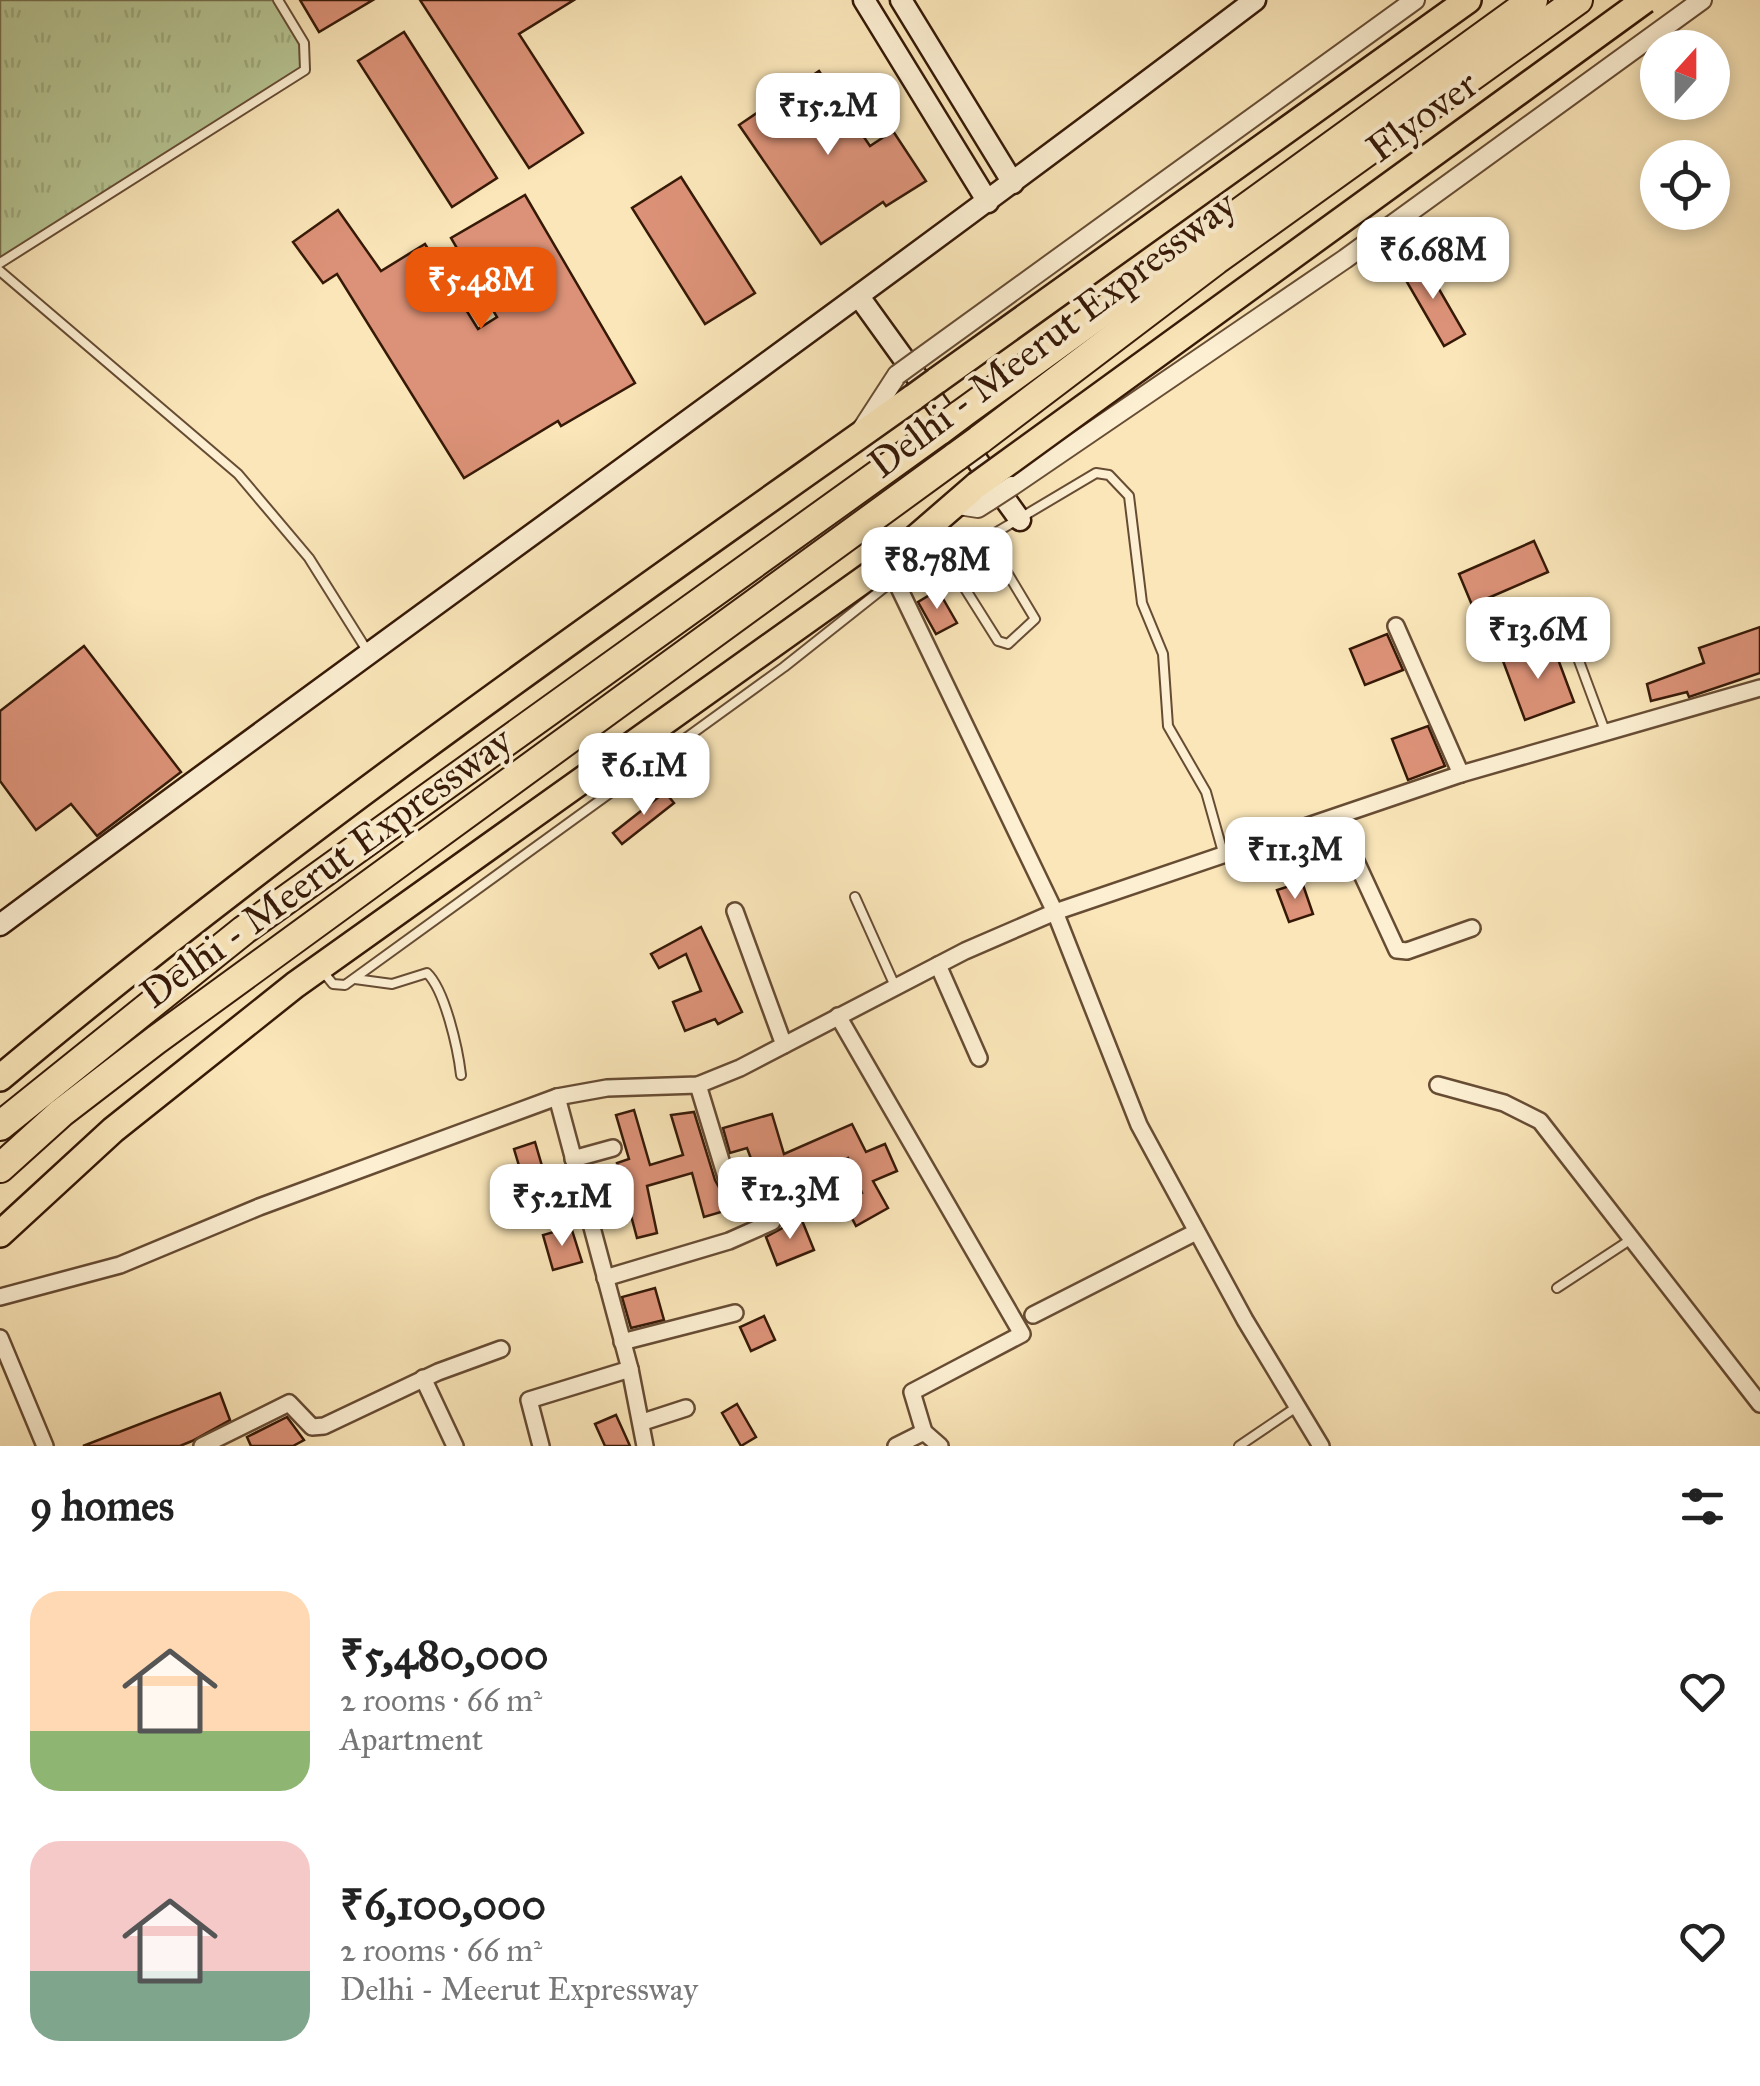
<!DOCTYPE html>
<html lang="en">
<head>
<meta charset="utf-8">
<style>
  :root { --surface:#fff; --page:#f2f2f2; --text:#222; --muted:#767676; --accent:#ea580c }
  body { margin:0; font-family:"IM FELL Great Primer",serif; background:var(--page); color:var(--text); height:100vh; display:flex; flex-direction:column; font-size:38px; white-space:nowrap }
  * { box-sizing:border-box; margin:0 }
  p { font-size:32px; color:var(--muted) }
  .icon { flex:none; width:55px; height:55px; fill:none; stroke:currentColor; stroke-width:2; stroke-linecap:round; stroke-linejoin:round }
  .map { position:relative; height:1446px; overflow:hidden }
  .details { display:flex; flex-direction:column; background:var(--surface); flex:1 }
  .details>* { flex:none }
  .needle { width:65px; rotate:21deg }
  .tools { position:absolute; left:1640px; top:30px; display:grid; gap:20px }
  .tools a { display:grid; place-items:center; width:90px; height:90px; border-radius:50%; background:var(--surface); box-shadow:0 5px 15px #0003; font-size:50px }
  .price { position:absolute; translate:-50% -85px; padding:0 22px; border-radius:20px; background:#fff; color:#222; font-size:32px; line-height:65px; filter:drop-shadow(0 2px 5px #0008) }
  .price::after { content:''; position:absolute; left:50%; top:60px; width:30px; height:22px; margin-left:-15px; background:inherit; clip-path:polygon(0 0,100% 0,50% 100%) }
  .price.selected { background:var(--accent); color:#fff }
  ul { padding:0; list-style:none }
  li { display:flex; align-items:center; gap:30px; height:250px; padding:0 30px }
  li span { display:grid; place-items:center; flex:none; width:280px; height:200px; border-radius:30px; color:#555 }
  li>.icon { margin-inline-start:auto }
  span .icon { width:120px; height:120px; fill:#fffc; stroke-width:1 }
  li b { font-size:42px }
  h2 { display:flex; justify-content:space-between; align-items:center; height:120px; padding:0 30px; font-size:42px }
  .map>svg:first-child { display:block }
  .park { fill:url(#park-tufts); stroke:#76704e; stroke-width:2.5 }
  .building { fill:#dc9278; stroke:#361907; stroke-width:2.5 }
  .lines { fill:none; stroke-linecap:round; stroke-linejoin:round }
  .service-casing { stroke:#674c34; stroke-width:12 }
  .minor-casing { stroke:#674c34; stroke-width:20 }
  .tertiary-casing { stroke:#674c34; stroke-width:22 }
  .secondary-casing { stroke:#361907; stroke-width:25 }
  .trunk-casing { stroke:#361907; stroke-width:30 }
  .motorway-casing { stroke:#361907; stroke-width:32 }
  .service { stroke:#fcefd2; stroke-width:8 }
  .minor { stroke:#fcefd2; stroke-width:15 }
  .tertiary { stroke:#fcefd2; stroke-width:18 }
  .secondary { stroke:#fcefd2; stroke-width:20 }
  .trunk { stroke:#fae6b9; stroke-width:25 }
  .motorway { stroke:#fae6b9; stroke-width:28 }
  .tertiary-bridge-casing { stroke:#674c34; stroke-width:22; stroke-linecap:butt }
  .trunk-bridge-casing { stroke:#361907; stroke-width:30; stroke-linecap:butt }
  .motorway-bridge-casing { stroke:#361907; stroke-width:32; stroke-linecap:butt }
  .tertiary-bridge { stroke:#fcefd2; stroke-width:18 }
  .trunk-bridge { stroke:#fae6b9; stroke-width:25 }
  .motorway-bridge { stroke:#fae6b9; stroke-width:28 }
  .labels { text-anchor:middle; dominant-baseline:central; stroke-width:8; stroke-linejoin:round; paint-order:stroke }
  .street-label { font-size:40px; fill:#361907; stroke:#fcefd2 }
</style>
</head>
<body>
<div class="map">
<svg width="1760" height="1446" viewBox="0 0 1760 1446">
  <defs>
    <pattern id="park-tufts" width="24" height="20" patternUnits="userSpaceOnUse" patternTransform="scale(2.5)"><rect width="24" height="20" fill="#b7c694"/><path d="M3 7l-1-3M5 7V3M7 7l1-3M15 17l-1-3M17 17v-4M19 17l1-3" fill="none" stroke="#9eaa7e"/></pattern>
  </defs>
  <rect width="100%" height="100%" fill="#fae6b9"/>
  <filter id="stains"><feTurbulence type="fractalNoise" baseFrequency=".002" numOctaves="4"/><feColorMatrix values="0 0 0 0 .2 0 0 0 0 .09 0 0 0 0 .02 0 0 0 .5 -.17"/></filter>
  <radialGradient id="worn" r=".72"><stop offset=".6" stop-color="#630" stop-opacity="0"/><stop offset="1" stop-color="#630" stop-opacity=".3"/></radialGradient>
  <!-- park -->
  <polygon class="park" points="0,0 277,0 304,43 305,70 0,263"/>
  <!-- building -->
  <g class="building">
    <polygon points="300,0 373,0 319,32"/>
    <polygon points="420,0 574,0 519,34 583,133 529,168"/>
    <polygon points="404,32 497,178 452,207 358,61"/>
    <polygon points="819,71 870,146 893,131 926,181 886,206 883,202 821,244 739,125"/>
    <polygon points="681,177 755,293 705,324 632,208"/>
    <polygon points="525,195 635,383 561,426 558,421 464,478 337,274 323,283 293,242 338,210 381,271 425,244 478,329 497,317 451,238"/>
    <polygon points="1421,258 1465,334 1444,346 1400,270"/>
    <polygon points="1534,541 1548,572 1472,605 1459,574"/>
    <polygon points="938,590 957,623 936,634 918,602"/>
    <polygon points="1760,627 1760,673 1689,697 1687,692 1651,701 1647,684 1704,663 1699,648"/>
    <polygon points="1387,634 1403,670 1365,685 1350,649"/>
    <polygon points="1552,643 1574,702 1525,720 1503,661"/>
    <polygon points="84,646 181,772 97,836 71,804 36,830 0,781 0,711"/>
    <polygon points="1428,726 1445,766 1408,780 1392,739"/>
    <polygon points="665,792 674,803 622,844 613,833"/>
    <polygon points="1302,882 1313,914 1289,922 1277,890"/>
    <polygon points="701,927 742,1012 718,1024 715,1019 685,1031 673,1002 701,991 686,954 659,968 651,954"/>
    <polygon points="634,1110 650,1165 683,1155 671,1115 694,1112 715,1180 725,1198 732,1196 735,1208 704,1217 692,1173 647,1186 657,1233 637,1238 617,1163 629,1159 616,1115"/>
    <polygon points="772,1114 784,1154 852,1124 866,1152 885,1144 897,1171 873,1181 888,1208 856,1226 844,1203 862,1193 848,1158 764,1193 747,1148 730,1153 723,1128"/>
    <polygon points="535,1142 547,1183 526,1189 514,1149"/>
    <polygon points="801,1218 814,1250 777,1265 766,1237"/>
    <polygon points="571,1227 582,1262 553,1270 543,1235"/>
    <polygon points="655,1288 664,1320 631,1328 622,1297"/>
    <polygon points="764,1316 775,1340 751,1351 740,1327"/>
    <polygon points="220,1393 230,1420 192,1441 180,1446 83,1446"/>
    <polygon points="737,1404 756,1437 741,1446 722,1413"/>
    <polygon points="616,1415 630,1446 605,1446 595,1424"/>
    <polygon points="287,1417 304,1440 293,1446 251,1446 247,1437"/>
  </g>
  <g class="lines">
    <defs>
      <g id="service">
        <polyline points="0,263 305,70 304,43 278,0"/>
        <polyline points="0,271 238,474 309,558 368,652"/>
        <polyline points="947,560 998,641 1008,644 1035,619 987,539"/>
        <polyline points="1566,626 1605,731"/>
        <polyline points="855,897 895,986"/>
        <polyline points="324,973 333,984 345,985 784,667 895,579 953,558 1096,473 1109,475 1129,496 1142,603 1163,654 1168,726 1206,792 1224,856"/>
        <path d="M355 979 392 984 427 973C445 990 458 1049 461 1075"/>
        <polyline points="1557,1288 1633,1238"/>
        <polyline points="1239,1446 1298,1406"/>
      </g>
      <g id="minor">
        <polyline points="887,563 1055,912 1139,1125 1245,1320 1321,1446"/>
        <polyline points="1396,626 1461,774"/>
        <polyline points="1336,818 1397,950 1407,951 1472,928"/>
        <polyline points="735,911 784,1045"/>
        <polyline points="938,965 979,1058"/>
        <polyline points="838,1016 1022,1334 912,1392 924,1432"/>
        <polyline points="698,1085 726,1177"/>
        <polyline points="1438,1085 1504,1103 1540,1121 1760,1404"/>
        <polyline points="573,1159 613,1148"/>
        <polyline points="605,1278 729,1241 772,1222"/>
        <polyline points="0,1297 120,1265 259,1207 557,1097 607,1088 698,1085 740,1068 965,951 1055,912 1461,774 1760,688"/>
        <polyline points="1033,1315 1196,1232"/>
        <polyline points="0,1338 45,1446"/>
        <polyline points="622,1342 735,1313"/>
        <polyline points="630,1369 645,1446"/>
        <polyline points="423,1378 455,1446"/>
        <polyline points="643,1422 686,1408"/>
        <polyline points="202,1446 289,1403 312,1427 324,1426 438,1372 501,1349"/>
        <polyline points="541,1446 529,1400 630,1369 557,1097"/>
        <polyline points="896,1446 924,1432 940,1446"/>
      </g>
      <g id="tertiary">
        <polyline points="919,359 1415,0"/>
        <polyline points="862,429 897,375"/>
        <polyline points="1012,486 1345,259 1702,0"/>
        <polyline points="952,504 978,508 989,501"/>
      </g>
      <g id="secondary">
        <polyline points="864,0 988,202"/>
        <polyline points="901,0 1013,183"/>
        <polyline points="860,298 1020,520"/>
        <path d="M0 925C417 615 841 314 1255 0"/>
      </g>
      <g id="trunk">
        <polyline points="936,381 1468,0"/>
        <path d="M0 1078C291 834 604 617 914 397"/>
        <polyline points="0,1234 113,1130 295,985 887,563 977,485"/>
      </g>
      <g id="motorway">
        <polyline points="960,415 1533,0"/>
        <polyline points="979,440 1216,260 1578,0"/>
        <polyline points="0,1126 244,930 940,430"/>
        <polyline points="0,1168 61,1113 156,1040 957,456"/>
      </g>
    </defs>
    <!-- service casing -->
    <use href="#service" class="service-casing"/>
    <!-- minor casing -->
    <use href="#minor" class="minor-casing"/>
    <!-- tertiary casing -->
    <use href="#tertiary" class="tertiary-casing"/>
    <!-- secondary casing -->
    <use href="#secondary" class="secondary-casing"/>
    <!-- trunk casing -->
    <use href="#trunk" class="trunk-casing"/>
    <!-- motorway casing -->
    <use href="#motorway" class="motorway-casing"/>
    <!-- service -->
    <use href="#service" class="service"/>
    <!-- minor -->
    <use href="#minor" class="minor"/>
    <!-- tertiary -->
    <use href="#tertiary" class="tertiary"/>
    <!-- secondary -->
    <use href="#secondary" class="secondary"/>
    <!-- trunk -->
    <use href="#trunk" class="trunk"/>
    <!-- motorway -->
    <use href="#motorway" class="motorway"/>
    <defs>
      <g id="tertiary-bridge">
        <polyline points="897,375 919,359"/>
        <polyline points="989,501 1012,486"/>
      </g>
      <g id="trunk-bridge">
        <polyline points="914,397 936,381"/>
        <polyline points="977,485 1645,0"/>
      </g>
      <g id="motorway-bridge">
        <polyline points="940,430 960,415"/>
        <polyline points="957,456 979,440"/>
      </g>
    </defs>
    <!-- tertiary-bridge casing -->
    <use href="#tertiary-bridge" class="tertiary-bridge-casing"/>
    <!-- trunk-bridge casing -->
    <use href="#trunk-bridge" class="trunk-bridge-casing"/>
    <!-- motorway-bridge casing -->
    <use href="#motorway-bridge" class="motorway-bridge-casing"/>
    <!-- tertiary-bridge -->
    <use href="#tertiary-bridge" class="tertiary-bridge"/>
    <!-- trunk-bridge -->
    <use href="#trunk-bridge" class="trunk-bridge"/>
    <!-- motorway-bridge -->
    <use href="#motorway-bridge" class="motorway-bridge"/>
  </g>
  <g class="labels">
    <!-- street labels -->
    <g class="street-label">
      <text transform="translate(1422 116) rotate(-36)">Flyover</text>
      <text transform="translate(1052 334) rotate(-37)">Delhi - Meerut Expressway</text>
      <text transform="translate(326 867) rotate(-36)">Delhi - Meerut Expressway</text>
    </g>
  </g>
  <rect width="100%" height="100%" filter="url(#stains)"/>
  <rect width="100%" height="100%" fill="url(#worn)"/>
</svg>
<div class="tools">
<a><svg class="needle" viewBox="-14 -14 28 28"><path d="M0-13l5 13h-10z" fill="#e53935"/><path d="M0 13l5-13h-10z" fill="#767676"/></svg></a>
<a><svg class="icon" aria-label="locate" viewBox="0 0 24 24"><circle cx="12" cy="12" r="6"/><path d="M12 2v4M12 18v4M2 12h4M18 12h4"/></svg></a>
</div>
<b class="price" style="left:828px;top:158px">₹15.2M</b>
<b class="price" style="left:1433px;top:302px">₹6.68M</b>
<b class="price selected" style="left:481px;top:332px">₹5.48M</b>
<b class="price" style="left:937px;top:612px">₹8.78M</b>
<b class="price" style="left:1538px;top:682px">₹13.6M</b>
<b class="price" style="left:644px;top:818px">₹6.1M</b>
<b class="price" style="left:1295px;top:902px">₹11.3M</b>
<b class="price" style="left:790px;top:1242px">₹12.3M</b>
<b class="price" style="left:562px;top:1249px">₹5.21M</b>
</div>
<section class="details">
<h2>9 homes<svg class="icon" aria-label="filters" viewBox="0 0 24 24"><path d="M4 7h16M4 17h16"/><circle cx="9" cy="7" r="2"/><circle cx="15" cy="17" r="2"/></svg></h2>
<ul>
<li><span style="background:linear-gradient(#ffd9b3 70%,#8fb573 0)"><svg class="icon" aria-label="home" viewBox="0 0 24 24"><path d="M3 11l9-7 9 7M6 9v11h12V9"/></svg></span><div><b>₹5,480,000</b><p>2 rooms · 66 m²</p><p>Apartment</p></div><svg class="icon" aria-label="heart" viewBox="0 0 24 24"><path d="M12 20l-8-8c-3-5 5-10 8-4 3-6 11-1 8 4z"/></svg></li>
<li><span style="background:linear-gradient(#f6c9c9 65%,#7fa58c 0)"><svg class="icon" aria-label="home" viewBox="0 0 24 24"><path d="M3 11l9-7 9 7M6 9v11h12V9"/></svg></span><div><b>₹6,100,000</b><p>2 rooms · 66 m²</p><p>Delhi - Meerut Expressway</p></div><svg class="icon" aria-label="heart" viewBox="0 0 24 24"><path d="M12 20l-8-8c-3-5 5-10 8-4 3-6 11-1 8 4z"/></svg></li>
</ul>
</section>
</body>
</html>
